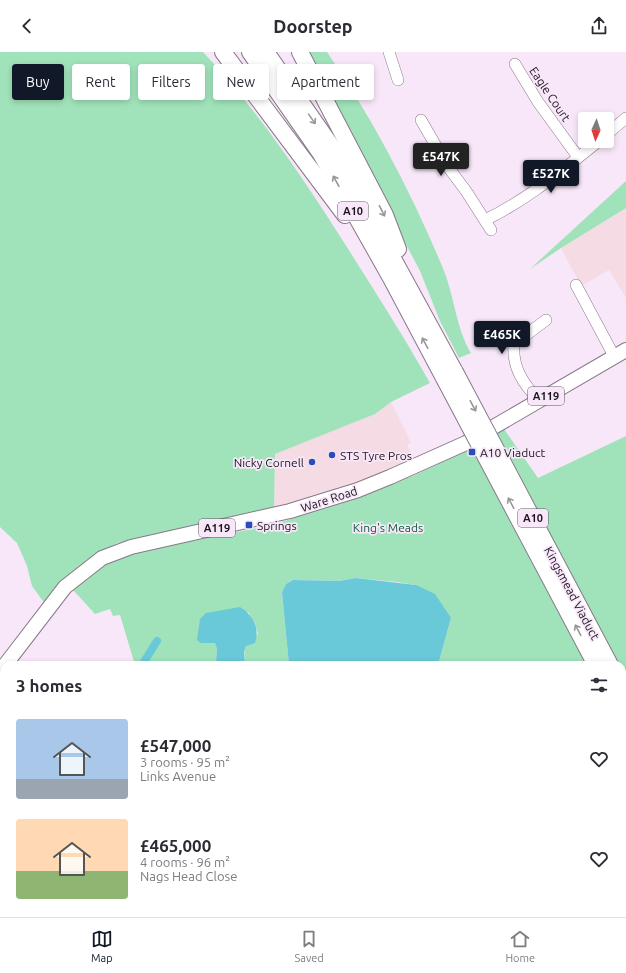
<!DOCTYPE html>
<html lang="en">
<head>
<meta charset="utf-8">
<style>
  :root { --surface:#fff; --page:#f7f7f7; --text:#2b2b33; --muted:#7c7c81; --line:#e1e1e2; --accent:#111827 }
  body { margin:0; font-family:Ubuntu,sans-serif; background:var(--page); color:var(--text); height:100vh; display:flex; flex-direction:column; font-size:15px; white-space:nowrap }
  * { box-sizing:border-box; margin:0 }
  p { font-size:13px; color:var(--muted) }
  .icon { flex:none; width:22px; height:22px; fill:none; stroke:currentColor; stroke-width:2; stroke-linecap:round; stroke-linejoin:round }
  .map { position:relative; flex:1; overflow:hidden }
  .side { position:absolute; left:0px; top:609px; width:626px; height:256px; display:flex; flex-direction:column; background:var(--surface); border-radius:12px 12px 0 0; box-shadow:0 2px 6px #0003 }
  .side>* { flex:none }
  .banner { position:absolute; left:12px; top:12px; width:400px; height:36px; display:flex; gap:8px }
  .needle { width:26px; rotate:183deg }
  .controls { position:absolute; left:578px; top:60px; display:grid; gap:8px }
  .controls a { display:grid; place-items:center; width:36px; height:36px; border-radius:4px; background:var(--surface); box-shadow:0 2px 6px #0003; font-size:20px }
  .price { position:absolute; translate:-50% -34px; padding:0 9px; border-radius:4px; background:var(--accent); color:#fff; font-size:13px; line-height:26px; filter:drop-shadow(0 1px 2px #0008) }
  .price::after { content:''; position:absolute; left:50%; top:24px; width:12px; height:9px; margin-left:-6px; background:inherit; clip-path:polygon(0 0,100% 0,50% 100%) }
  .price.current { background:#222; color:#fff }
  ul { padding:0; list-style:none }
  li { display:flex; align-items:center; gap:12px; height:100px; padding:0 16px }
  li span { display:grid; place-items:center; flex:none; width:112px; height:80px; border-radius:4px; color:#555 }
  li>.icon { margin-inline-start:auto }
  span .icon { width:48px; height:48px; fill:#fffc; stroke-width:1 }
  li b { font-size:17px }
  h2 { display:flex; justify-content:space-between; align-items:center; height:48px; padding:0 16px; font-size:17px }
  .chip { padding:0 14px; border-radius:4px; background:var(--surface); box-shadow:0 2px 6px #0003; font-size:14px; line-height:36px }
  .chip.current { background:var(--accent); color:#fff }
  header { display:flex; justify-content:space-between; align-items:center; height:52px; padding:0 16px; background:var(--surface); font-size:18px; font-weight:700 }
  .tabs { display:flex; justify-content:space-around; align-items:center; height:56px; border-top:1px solid var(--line); background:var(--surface); font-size:11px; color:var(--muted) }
  .tabs a { display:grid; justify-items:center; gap:2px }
  .tabs .current { color:var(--accent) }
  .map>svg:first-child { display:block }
  .built { fill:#f0d9f1 }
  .industrial { fill:#f5dbe3 }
  .green { fill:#a0e3ba }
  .water { fill:#69c9d8 }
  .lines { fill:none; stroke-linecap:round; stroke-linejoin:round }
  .stream { stroke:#69c9d8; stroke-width:2.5 }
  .canal { stroke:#69c9d8; stroke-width:8 }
  .minor-casing { stroke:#877888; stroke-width:12 }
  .major-casing { stroke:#877888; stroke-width:16 }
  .highway-casing { stroke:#877888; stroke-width:18 }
  .minor { stroke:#fff; stroke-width:11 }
  .major { stroke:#fff; stroke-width:14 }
  .highway { stroke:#fff; stroke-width:16 }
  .rail { stroke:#7d727d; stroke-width:2.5; stroke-dasharray:8 4; stroke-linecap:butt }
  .highway-bridge-casing { stroke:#877888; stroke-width:18; stroke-linecap:butt }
  .highway-bridge { stroke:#fff; stroke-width:16 }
  .oneway { stroke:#989698 }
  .poi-dot { fill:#2c4cbc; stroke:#f8e7f9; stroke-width:1.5 }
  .labels { text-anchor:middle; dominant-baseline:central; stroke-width:3.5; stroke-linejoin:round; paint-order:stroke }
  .shield { fill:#f8e7f9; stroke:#5d545e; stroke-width:1 }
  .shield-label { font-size:11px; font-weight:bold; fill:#1b151b }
  .street-label { font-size:12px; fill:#1b151b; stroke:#f8e7f9 }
  .poi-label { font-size:12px; fill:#1b151b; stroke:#f8e7f9; text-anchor:start }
  .park-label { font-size:12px; fill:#095f3a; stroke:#f8e7f9 }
</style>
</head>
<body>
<header><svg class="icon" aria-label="back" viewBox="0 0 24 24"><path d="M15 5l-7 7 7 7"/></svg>Doorstep<svg class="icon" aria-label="share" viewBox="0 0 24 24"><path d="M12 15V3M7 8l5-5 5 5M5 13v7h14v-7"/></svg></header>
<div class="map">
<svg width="626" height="865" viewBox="0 0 626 865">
  <rect width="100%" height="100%" fill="#f8e7f9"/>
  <!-- built -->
  <polygon class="built" points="236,861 271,861 260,865 224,865"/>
  <!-- industrial -->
  <g class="industrial">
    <polygon points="626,156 626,246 609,218 581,234 561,196"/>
    <polygon points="391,350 411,391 407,393 414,407 370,427 274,459 275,402 375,362"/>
  </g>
  <!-- green -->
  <g class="green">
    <path d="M0 0H203C256 56 304 127 345 192 374 238 403 283 430 331L391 350 375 362 275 402 274 459 117 491 90 507 45 552 32 534 27 514 17 491 0 475Z"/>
    <path d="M305 0H327C373 67 411 140 442 214 454 241 456 277 471 301L459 306 440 269 420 219Z"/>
    <polygon points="626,129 626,156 561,196 530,217"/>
    <path d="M504 377 538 426 626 384V689L622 691V613H438L451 566 416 533 397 530 356 526 339 529 293 528 286 532 282 540 289 613H245C244 594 243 596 258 582L255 571 248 560 201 591 215 590 217 597 216 608 220 613H135L120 563 113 564 110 557 95 562 73 538 101 515 119 506 146 498 272 473 322 457 415 423 474 395Z"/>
    <polygon points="626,701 626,865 260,865 271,861 622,861 622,703"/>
    <polygon points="4,762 4,861 236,861 224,865 0,865 0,764"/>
  </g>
  <!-- water -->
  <g class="water">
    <polygon points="356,526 416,533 435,542 451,566 438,613 289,613 282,540 286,532 293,528 339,529"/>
    <path d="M240 555C253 563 260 575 255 591L246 594 244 600 245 613H220L216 608 217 597 215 591H201L197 588 200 567 206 561Z"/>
    <polygon points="343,861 396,861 384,865 344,865"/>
  </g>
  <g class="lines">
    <!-- stream -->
    <g class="stream">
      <polyline points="622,718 626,716"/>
      <polyline points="124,865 130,861"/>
      <polyline points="324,865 331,861"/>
      <polyline points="473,865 473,861"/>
    </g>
    <!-- canal -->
    <g class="canal">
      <polyline points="142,613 157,589"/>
      <polyline points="0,755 4,753"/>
    </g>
    <defs>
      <g id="minor">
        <polyline points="389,0 398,28"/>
        <polyline points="515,12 538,50 578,105"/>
        <polyline points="421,68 448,115 466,139 491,178"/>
        <polyline points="607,82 626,66"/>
        <path d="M485 168C527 148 562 118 599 89"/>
        <polyline points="576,233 614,304"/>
        <path d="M539 348C523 332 512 315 514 292L546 268"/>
      </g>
      <polyline id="major" points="5,613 65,535 102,506 131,495 290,459 358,438 390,425 466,391 626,298"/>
      <g id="highway">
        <polyline points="223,0 345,163"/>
        <polyline points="250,0 321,102 391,226 444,326"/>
        <polyline points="266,0 332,95 455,320"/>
        <polyline points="300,0 385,163 398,197"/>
        <polyline points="622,636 626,644"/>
        <polyline points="622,663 626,670"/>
      </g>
    </defs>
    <!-- minor casing -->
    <use href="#minor" class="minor-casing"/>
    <!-- major casing -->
    <use href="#major" class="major-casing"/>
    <!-- highway casing -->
    <use href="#highway" class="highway-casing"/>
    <!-- minor -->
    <use href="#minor" class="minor"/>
    <!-- major -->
    <use href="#major" class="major"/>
    <!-- highway -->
    <use href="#highway" class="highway"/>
    <!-- rail -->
    <g class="rail">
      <polyline points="622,695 626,693"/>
      <polyline points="235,865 247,861"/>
      <polyline points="248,865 260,861"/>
    </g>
    <defs>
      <g id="highway-bridge">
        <polyline points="455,320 610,613"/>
        <polyline points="444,326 596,613"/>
      </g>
    </defs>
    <!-- highway-bridge casing -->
    <use href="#highway-bridge" class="highway-bridge-casing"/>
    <!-- highway-bridge -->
    <use href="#highway-bridge" class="highway-bridge"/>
  </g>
  <!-- one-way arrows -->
  <defs><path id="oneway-shaft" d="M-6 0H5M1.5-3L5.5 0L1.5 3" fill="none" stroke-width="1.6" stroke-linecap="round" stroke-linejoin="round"/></defs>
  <g class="oneway">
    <use href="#oneway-shaft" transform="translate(312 67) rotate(55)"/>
    <use href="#oneway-shaft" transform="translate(336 129) rotate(-119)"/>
    <use href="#oneway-shaft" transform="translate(382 159) rotate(63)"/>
    <use href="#oneway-shaft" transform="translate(425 291) rotate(-118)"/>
    <use href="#oneway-shaft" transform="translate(473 354) rotate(62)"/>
    <use href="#oneway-shaft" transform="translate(511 451) rotate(-118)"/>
    <use href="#oneway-shaft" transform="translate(578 578) rotate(-118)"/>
  </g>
  <!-- markers -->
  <g class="poi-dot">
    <rect x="468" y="396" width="8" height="8" rx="2"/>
    <circle cx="332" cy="403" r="4"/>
    <circle cx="312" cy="410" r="4"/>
    <rect x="245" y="469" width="8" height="8" rx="2"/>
  </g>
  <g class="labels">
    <!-- shield labels -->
    <g class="shield">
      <rect x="338" y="150" width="30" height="18" rx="3"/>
      <rect x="528" y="335" width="36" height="18" rx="3"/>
      <rect x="518" y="457" width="30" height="18" rx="3"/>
      <rect x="199" y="467" width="36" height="18" rx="3"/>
    </g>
    <g class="shield-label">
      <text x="353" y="159">A10</text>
      <text x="546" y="344">A119</text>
      <text x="533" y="466">A10</text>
      <text x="217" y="476">A119</text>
    </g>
    <!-- street labels -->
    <g class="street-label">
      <text transform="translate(550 42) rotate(56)">Eagle Court</text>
      <text transform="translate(329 447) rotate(-18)">Ware Road</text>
      <text transform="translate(572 541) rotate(62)">Kingsmead Viaduct</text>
    </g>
    <!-- poi labels -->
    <g class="poi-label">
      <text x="480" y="400">A10 Viaduct</text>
      <text x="340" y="403">STS Tyre Pros</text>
      <text x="304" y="410" text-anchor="end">Nicky Cornell</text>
      <text x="257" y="473">Springs</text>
    </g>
    <!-- park labels -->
    <g class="park-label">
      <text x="388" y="475">King's Meads</text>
    </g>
  </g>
</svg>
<div class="controls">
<a><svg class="needle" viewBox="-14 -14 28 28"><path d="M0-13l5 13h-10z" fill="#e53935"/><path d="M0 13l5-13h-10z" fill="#7c7c81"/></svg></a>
</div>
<b class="price current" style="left:441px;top:125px">£547K</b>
<b class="price" style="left:551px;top:142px">£527K</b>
<b class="price" style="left:502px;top:303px">£465K</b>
<div class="banner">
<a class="chip current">Buy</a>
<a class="chip">Rent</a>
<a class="chip">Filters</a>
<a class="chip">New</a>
<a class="chip">Apartment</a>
</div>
<section class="side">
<h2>3 homes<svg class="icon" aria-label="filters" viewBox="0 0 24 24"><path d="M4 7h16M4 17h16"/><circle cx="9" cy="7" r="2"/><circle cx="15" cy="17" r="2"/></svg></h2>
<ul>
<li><span style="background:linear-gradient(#a9c7e8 75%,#9aa5b1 0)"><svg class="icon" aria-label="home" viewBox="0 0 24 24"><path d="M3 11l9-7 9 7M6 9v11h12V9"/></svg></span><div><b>£547,000</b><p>3 rooms · 95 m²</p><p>Links Avenue</p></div><svg class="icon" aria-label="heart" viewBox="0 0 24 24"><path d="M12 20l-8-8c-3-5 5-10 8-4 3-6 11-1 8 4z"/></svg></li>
<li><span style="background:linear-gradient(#ffd9b3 65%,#8fb573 0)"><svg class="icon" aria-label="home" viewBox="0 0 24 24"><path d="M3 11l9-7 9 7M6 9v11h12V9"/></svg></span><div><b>£465,000</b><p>4 rooms · 96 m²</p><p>Nags Head Close</p></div><svg class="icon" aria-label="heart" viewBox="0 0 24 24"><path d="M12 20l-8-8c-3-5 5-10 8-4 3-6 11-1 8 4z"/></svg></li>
</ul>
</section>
</div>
<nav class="tabs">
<a class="current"><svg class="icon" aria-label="map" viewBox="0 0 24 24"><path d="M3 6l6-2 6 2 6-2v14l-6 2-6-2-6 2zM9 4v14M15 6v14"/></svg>Map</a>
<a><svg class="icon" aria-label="saved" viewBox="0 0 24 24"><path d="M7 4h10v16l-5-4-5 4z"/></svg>Saved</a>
<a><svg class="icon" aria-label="home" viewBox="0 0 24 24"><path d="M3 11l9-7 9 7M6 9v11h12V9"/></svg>Home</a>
</nav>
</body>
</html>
